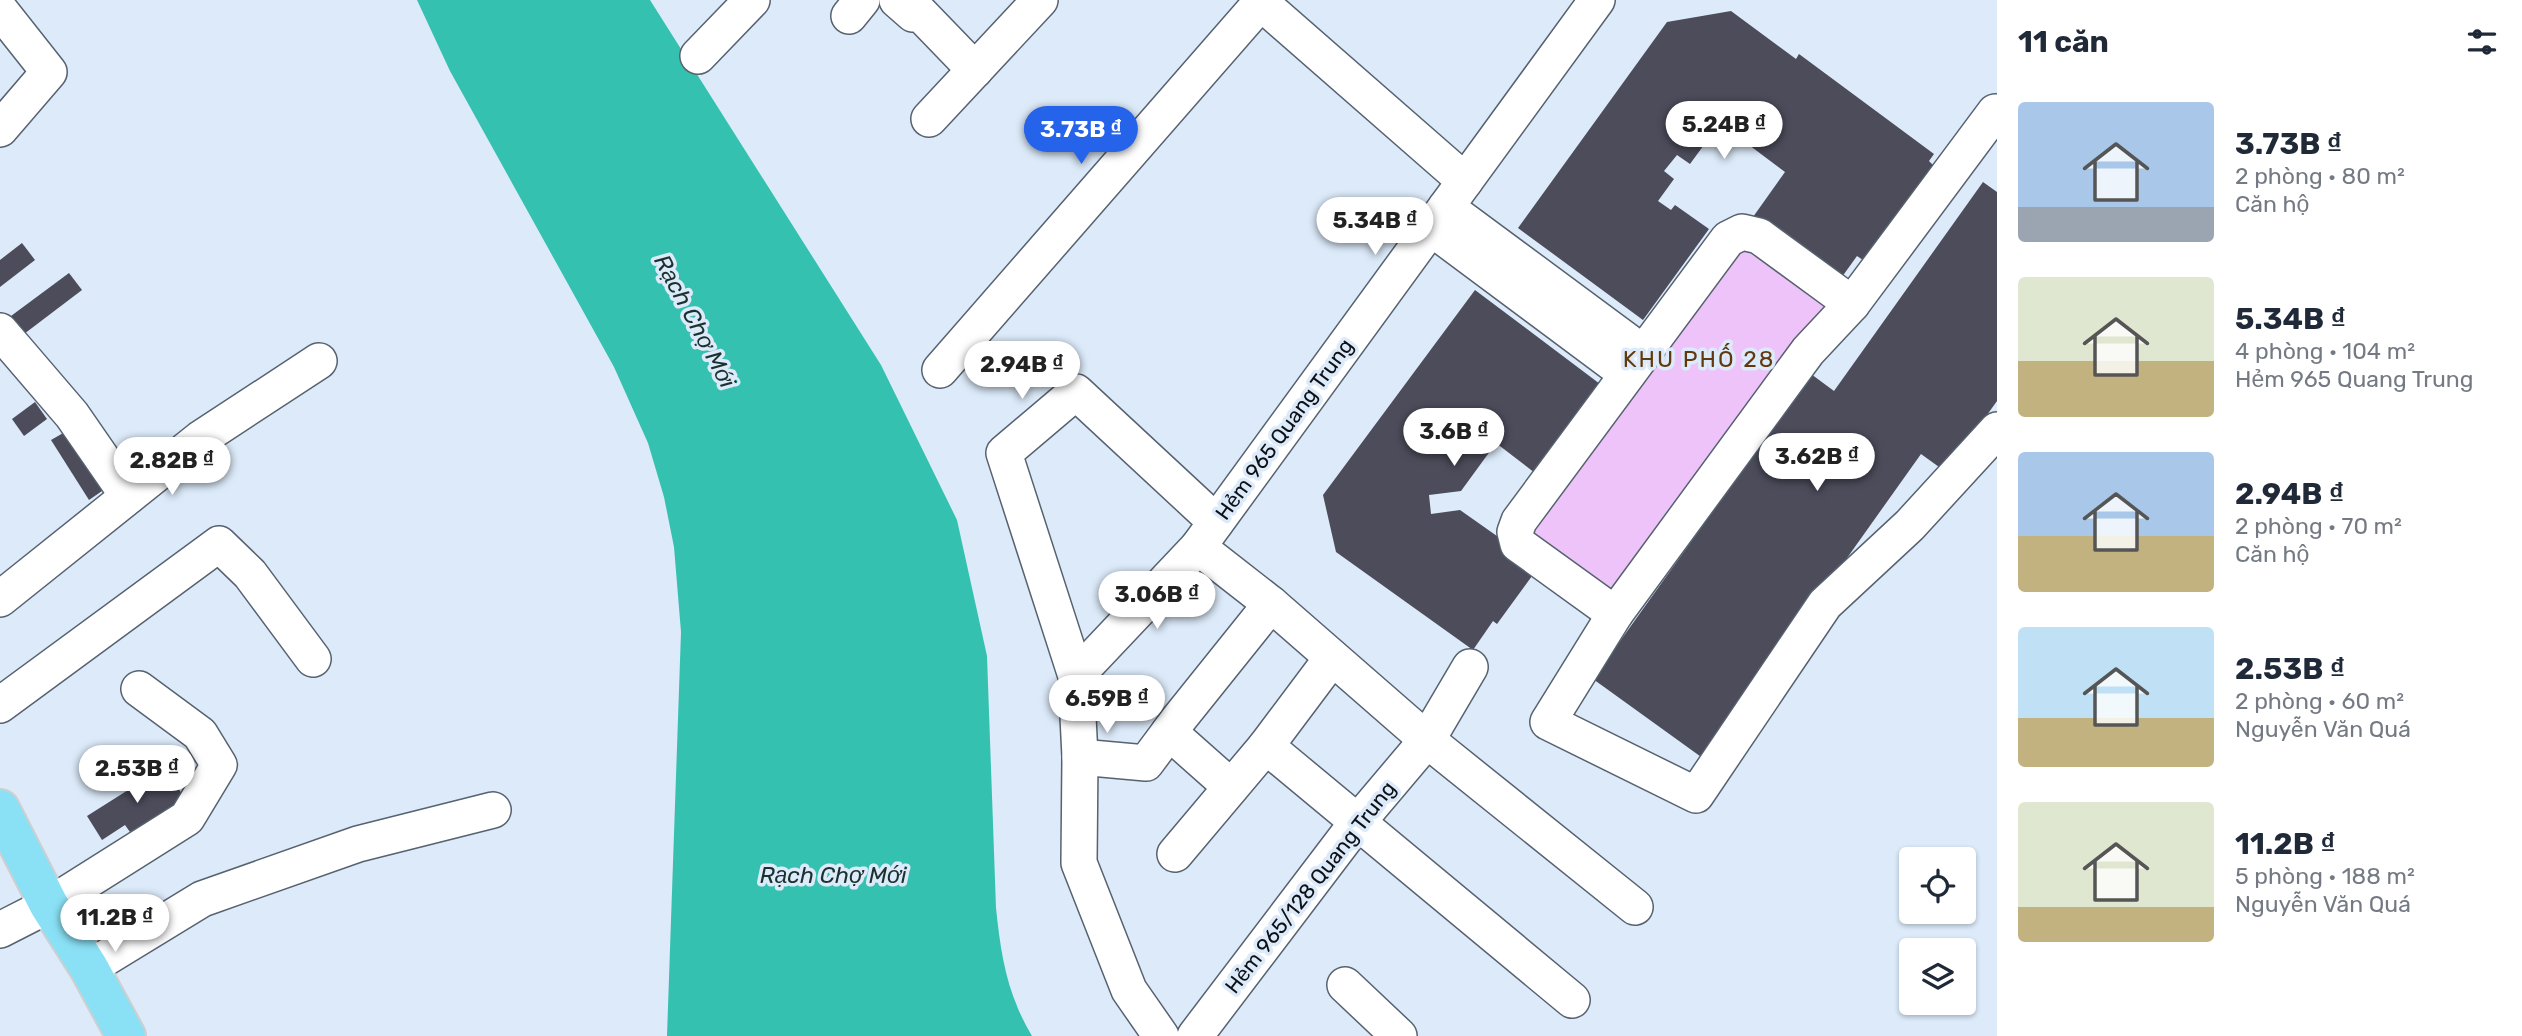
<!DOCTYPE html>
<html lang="vi">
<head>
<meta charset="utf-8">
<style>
  :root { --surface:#fff; --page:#f6f6f7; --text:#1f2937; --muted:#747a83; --accent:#2563eb }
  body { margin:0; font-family:Rubik,sans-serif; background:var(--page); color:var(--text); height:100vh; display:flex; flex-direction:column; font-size:26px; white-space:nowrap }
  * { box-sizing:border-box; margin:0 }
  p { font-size:23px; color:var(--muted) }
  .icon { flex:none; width:38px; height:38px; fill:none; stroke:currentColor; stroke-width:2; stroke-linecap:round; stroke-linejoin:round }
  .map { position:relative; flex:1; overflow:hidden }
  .side { display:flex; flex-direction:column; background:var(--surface); width:525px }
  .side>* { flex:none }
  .fabs { position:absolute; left:1899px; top:847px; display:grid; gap:14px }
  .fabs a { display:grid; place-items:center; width:77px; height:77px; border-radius:7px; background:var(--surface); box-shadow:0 2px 5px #0004; font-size:35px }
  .price { position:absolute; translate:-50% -60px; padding:0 16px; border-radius:24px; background:#fff; color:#222; font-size:23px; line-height:46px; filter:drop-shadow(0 2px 4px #0008) }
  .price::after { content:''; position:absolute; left:50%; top:42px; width:21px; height:16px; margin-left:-10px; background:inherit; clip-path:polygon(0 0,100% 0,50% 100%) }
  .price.selected { background:var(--accent); color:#fff }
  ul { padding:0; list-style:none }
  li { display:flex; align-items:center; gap:21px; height:175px; padding:0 21px }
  li span { display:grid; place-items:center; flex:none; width:196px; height:140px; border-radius:7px; color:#555 }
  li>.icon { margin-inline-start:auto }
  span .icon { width:84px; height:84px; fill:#fffc; stroke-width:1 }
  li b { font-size:30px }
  h2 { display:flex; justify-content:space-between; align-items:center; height:84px; padding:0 21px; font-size:30px }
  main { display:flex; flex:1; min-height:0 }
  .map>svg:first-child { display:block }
  .green { fill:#eec3fa }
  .water { fill:#34c1af }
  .building { fill:#4c4c5b }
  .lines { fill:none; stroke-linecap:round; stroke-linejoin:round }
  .minor-casing { stroke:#56626f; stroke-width:38 }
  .major-casing { stroke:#cfcfd0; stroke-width:42 }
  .minor { stroke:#fff; stroke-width:35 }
  .major { stroke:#8ae1f5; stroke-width:38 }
  .labels { text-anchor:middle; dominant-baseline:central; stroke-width:7; stroke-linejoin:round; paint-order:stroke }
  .street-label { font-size:21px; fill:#0d1116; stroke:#dceaf9 }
  .water-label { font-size:23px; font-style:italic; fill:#1a312d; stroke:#dceaf9 }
  .neighbourhood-label { font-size:23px; letter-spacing:2px; fill:#62380e; stroke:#dceaf9 }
</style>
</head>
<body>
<main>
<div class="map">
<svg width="1997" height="1036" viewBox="0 0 1997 1036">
  <rect width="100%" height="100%" fill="#dceaf9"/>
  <!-- green -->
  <polygon class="green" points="1751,248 1826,302 1828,308 1615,596 1532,540 1536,522 1735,251"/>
  <!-- water -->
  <path class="water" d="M417 0H650L881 365 957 520 987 656 996 908C1001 956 1007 994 1032 1036H667L681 632 674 547 664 497 648 443 614 367 450 71Z"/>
  <!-- building -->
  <g class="building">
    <polygon points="1731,11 1796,59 1799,54 1934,154 1929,161 1935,167 1866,262 1857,256 1839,281 1753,217 1785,172 1733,133 1728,102 1704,105 1709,138 1690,164 1677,155 1664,171 1674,179 1658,201 1671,210 1675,205 1709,229 1643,320 1518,228 1667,22"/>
    <polygon points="1983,182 1997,192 1997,401 1946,472 1921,454 1704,759 1593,679 1811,374 1834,391"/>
    <polygon points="22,243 35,260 0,287 0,260"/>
    <polygon points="69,273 82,290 24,334 11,316"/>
    <polygon points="1475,290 1600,384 1535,473 1496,443 1461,491 1429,495 1431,514 1460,510 1534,562 1527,572 1532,576 1497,624 1493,621 1473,650 1336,552 1323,495"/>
    <polygon points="35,402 47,419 24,436 12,419"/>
    <polygon points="65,432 102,491 89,500 51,440"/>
    <polygon points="163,768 186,799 130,832 125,825 102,840 87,816"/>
  </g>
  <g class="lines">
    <defs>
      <g id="minor">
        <polyline points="897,0 913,14 918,11 975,70"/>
        <polyline points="1258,0 1465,181"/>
        <polyline points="0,10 49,72 0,129"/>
        <polyline points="849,16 862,0"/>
        <polyline points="698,56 752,0"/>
        <polyline points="1995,112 1852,304 1808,351 1615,614 1548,722 1696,795 1825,604 1910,525 1997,430"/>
        <polyline points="929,119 1040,0"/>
        <polyline points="1446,207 1642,352"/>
        <polyline points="1431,228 1627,374"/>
        <polyline points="0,331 72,415 128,496"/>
        <polyline points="940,370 1263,0"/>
        <polyline points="1198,547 1271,604 1427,740 1470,667"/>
        <polyline points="0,599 200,439 319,361"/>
        <polyline points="1615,614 1518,544 1515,532 1519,521 1728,239 1742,232 1759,236 1852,304"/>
        <polyline points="1076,676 1198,547 1597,0"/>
        <polyline points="0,705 219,544 250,574 313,659"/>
        <polyline points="1169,732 1231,787"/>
        <polyline points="1266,746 1572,1000"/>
        <polyline points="1080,757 1146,763 1178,720 1271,604"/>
        <polyline points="1175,854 1266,746 1332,658"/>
        <polyline points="0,930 49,905 187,818 219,765 200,734 139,689"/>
        <polyline points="89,968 202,899 358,844 493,810"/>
        <polyline points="1345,985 1399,1036"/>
        <polyline points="1161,1036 1129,990 1079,863 1080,757 1076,676 1004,453 1076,392 1216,522"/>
        <polyline points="1195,1036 1356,824 1427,740 1635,907"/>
      </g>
      <polyline id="major" points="0,809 49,905 89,968 126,1036"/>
    </defs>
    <!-- minor casing -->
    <use href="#minor" class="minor-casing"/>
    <!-- major casing -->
    <use href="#major" class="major-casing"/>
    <!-- minor -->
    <use href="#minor" class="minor"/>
    <!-- major -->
    <use href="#major" class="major"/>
  </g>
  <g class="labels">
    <!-- street labels -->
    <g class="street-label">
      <text transform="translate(1284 429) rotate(-54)">Hẻm 965 Quang Trung</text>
      <text transform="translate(1310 887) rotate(-52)">Hẻm 965/128 Quang Trung</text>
    </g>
    <!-- water labels -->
    <g class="water-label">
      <text transform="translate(695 321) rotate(62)">Rạch Chợ Mới</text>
      <text x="833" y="875">Rạch Chợ Mới</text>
    </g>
    <!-- neighbourhood labels -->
    <g class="neighbourhood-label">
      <text x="1699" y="359">KHU PHỐ 28</text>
    </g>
  </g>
</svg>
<div class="fabs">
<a><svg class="icon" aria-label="locate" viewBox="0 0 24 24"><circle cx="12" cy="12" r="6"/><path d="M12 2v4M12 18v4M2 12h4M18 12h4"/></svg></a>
<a><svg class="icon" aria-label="layers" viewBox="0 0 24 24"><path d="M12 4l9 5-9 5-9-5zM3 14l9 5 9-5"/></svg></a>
</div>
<b class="price" style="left:1724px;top:161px">5.24B ₫</b>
<b class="price selected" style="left:1081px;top:166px">3.73B ₫</b>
<b class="price" style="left:1375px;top:257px">5.34B ₫</b>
<b class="price" style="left:1022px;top:401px">2.94B ₫</b>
<b class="price" style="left:1454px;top:468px">3.6B ₫</b>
<b class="price" style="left:1817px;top:493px">3.62B ₫</b>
<b class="price" style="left:172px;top:497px">2.82B ₫</b>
<b class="price" style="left:1157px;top:631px">3.06B ₫</b>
<b class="price" style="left:1107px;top:735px">6.59B ₫</b>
<b class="price" style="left:137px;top:805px">2.53B ₫</b>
<b class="price" style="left:115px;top:954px">11.2B ₫</b>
</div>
<section class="side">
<h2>11 căn<svg class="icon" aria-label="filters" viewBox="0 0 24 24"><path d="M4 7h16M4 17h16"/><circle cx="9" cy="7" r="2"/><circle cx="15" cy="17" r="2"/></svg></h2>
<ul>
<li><span style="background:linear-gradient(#a9c7e8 75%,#9aa5b1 0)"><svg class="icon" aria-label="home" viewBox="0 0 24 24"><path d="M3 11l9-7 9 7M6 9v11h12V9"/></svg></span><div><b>3.73B ₫</b><p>2 phòng · 80 m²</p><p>Căn hộ</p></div></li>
<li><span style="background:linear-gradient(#dfe7d0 60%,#c2b280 0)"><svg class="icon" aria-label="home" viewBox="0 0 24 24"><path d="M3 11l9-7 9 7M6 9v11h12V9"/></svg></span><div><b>5.34B ₫</b><p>4 phòng · 104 m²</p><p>Hẻm 965 Quang Trung</p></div></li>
<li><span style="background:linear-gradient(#a9c7e8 60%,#c2b280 0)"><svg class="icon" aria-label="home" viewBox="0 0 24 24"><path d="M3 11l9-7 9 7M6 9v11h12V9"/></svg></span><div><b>2.94B ₫</b><p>2 phòng · 70 m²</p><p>Căn hộ</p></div></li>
<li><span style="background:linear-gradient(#bfe0f5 65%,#c2b280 0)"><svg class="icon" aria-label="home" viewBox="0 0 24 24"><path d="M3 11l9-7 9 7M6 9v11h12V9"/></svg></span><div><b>2.53B ₫</b><p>2 phòng · 60 m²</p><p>Nguyễn Văn Quá</p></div></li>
<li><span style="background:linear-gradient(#dfe7d0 75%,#c2b280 0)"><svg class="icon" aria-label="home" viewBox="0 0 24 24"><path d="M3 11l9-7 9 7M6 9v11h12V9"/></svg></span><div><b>11.2B ₫</b><p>5 phòng · 188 m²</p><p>Nguyễn Văn Quá</p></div></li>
</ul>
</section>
</main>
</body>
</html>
